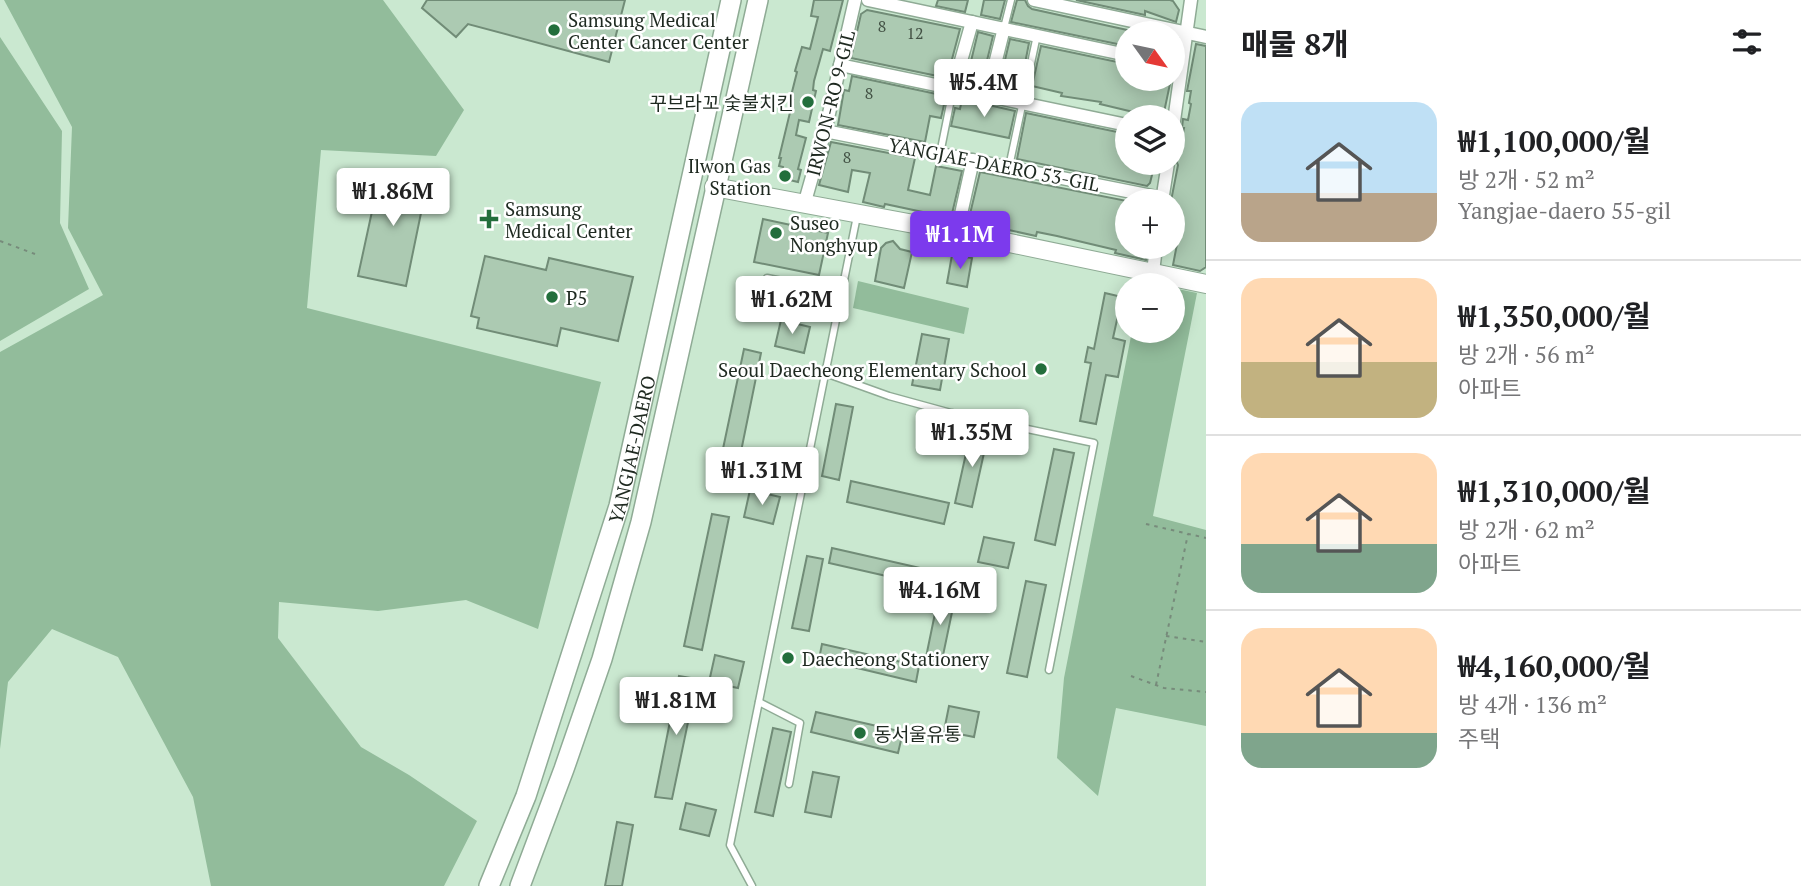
<!DOCTYPE html>
<html lang="ko">
<head>
<meta charset="utf-8">
<style>
  :root { --surface:#fff; --page:#f2f2f2; --text:#202124; --muted:#757577; --line:#e0e0e0; --accent:#7c3aed }
  body { margin:0; font-family:"PT Serif","Noto Sans KR",serif; background:var(--page); color:var(--text); height:100vh; display:flex; flex-direction:column; font-size:26px; white-space:nowrap }
  * { box-sizing:border-box; margin:0 }
  p { font-size:23px; color:var(--muted) }
  .icon { flex:none; width:38px; height:38px; fill:none; stroke:currentColor; stroke-width:2; stroke-linecap:round; stroke-linejoin:round }
  .map { position:relative; flex:1; overflow:hidden }
  .drawer { display:flex; flex-direction:column; background:var(--surface); width:595px }
  .drawer>* { flex:none }
  .needle { width:46px; rotate:123deg }
  .controls { position:absolute; left:1115px; top:21px; display:grid; gap:14px }
  .controls a { display:grid; place-items:center; width:70px; height:70px; border-radius:50%; background:var(--surface); box-shadow:0 4px 18px #0003; font-size:35px }
  .price { position:absolute; translate:-50% -60px; padding:0 16px; border-radius:7px; background:#fff; color:#222; font-size:23px; line-height:46px; filter:drop-shadow(0 2px 4px #0008) }
  .price::after { content:''; position:absolute; left:50%; top:42px; width:21px; height:16px; margin-left:-10px; background:inherit; clip-path:polygon(0 0,100% 0,50% 100%) }
  .price.selected { background:var(--accent); color:#fff }
  ul { padding:0; list-style:none }
  li { display:flex; align-items:center; gap:21px; height:175px; padding:0 35px }
  li+li { border-top:2px solid var(--line) }
  li span { display:grid; place-items:center; flex:none; width:196px; height:140px; border-radius:21px; color:#555 }
  li>.icon { margin-inline-start:auto }
  span .icon { width:84px; height:84px; fill:#fffc; stroke-width:1 }
  li b { font-size:30px }
  h2 { display:flex; justify-content:space-between; align-items:center; height:84px; padding:0 35px; font-size:30px }
  main { display:flex; flex:1; min-height:0 }
  .map>svg:first-child { display:block }
  .green { fill:#92bc9b }
  .building { fill:#accab2; stroke:#718c77; stroke-width:2 }
  .lines { fill:none; stroke-linecap:round; stroke-linejoin:round }
  .lane-casing { stroke:#8fab95; stroke-width:9 }
  .street-casing { stroke:#8fab95; stroke-width:15 }
  .secondary-casing { stroke:#8fab95; stroke-width:20 }
  .primary-casing { stroke:#8fab95; stroke-width:22 }
  .path { stroke:#778b7b; stroke-width:2; stroke-dasharray:3.5 5; stroke-linecap:butt }
  .lane { stroke:#fff; stroke-width:6 }
  .street { stroke:#fff; stroke-width:12 }
  .secondary { stroke:#fff; stroke-width:18 }
  .primary { stroke:#fff; stroke-width:19 }
  .poi-dot { fill:#236e3c; stroke:#fff; stroke-width:2.5 }
  .labels { text-anchor:middle; dominant-baseline:central; stroke-width:5; stroke-linejoin:round; paint-order:stroke }
  .number-label { font-size:16px; fill:#425144 }
  .poi-label { font-size:19px; fill:#1e2920; stroke:#fff; text-anchor:start }
  .street-label { font-size:19px; fill:#1e2920; stroke:#fff }
</style>
</head>
<body>
<main>
<div class="map">
<svg width="1206" height="886" viewBox="0 0 1206 886">
  <rect width="100%" height="100%" fill="#cae8d0"/>
  <!-- green -->
  <g class="green">
    <polygon points="4,0 383,0 464,110 436,156 321,150 307,308 601,382 538,629 466,600 378,611 279,602 278,638 361,747 409,775 477,821 444,886 211,886 193,797 118,657 52,629 8,682 0,749 0,352 103,295 68,228 72,127"/>
    <polygon points="0,37 62,131 60,223 89,289 0,341"/>
    <polygon points="858,281 969,308 964,334 853,308"/>
    <polygon points="1173,288 1197,293 1153,516 1206,530 1206,726 1116,708 1098,796 1057,758 1064,678 1132,331 1172,331"/>
  </g>
  <!-- building -->
  <g class="building">
    <polygon points="427,0 625,0 609,62 468,24 456,37 422,8"/>
    <polygon points="814,0 843,0 830,51 823,49 814,81 813,90 816,91 809,122 799,120 796,135 806,138 798,169 801,170 798,182 781,178 783,167 779,166 781,158 779,158 793,100 790,100 797,72 795,71 802,47 810,49 818,17 811,16"/>
    <polygon points="938,0 968,0 965,12 936,6"/>
    <polygon points="984,0 1005,0 1000,19 981,15"/>
    <polygon points="1017,0 1025,0 1028,6 1032,9 1141,33 1127,33 1127,46 1011,22"/>
    <polygon points="1076,0 1170,0 1173,1 1179,10 1176,22 1145,11 1145,15"/>
    <polygon points="867,10 960,29 947,78 851,58 861,14"/>
    <polygon points="978,32 993,36 981,85 966,82"/>
    <polygon points="1010,39 1029,43 1021,84 1017,83 1015,93 998,89"/>
    <polygon points="1196,44 1206,46 1206,267 1200,271 1173,265 1178,239 1172,238 1171,201 1178,165 1175,158 1176,153 1179,153 1184,128 1182,128 1183,119 1188,120 1191,104 1189,103 1191,91 1187,91"/>
    <polygon points="1041,46 1127,64 1127,79 1171,79 1163,117 1146,117 1146,115 1100,104 1101,102 1061,96 1062,93 1032,86"/>
    <polygon points="852,76 946,96 941,118 930,116 925,142 838,125 844,90 849,91"/>
    <polygon points="962,99 1015,111 1009,138 951,126 955,108 960,109"/>
    <polygon points="1026,113 1127,134 1127,163 1155,163 1150,183 1147,186 1017,159"/>
    <polygon points="831,142 915,158 908,190 930,195 936,166 962,171 951,218 885,204 884,207 863,202 870,173 852,170 848,192 819,185"/>
    <polygon points="381,170 428,179 406,286 358,276"/>
    <polygon points="980,172 1127,201 1127,247 1147,247 1146,260 1115,253 1116,250 1057,236 1037,232 1036,236 1004,229 1006,222 970,214"/>
    <polygon points="763,219 828,233 819,275 754,262"/>
    <polygon points="893,241 900,249 912,252 904,288 875,281 881,248 886,243"/>
    <polygon points="952,255 972,258 967,287 947,283"/>
    <polygon points="485,256 546,270 549,258 633,277 618,341 561,328 557,346 477,328 479,318 471,316"/>
    <polygon points="1105,293 1122,297 1113,338 1125,341 1118,377 1106,375 1096,424 1080,421 1091,363 1085,362 1088,347 1094,349"/>
    <polygon points="781,320 810,327 804,353 775,346"/>
    <polygon points="922,334 949,339 940,390 912,385"/>
    <polygon points="744,349 761,353 734,486 716,482"/>
    <polygon points="836,404 853,407 839,480 822,476"/>
    <polygon points="971,431 988,435 972,507 955,503"/>
    <polygon points="1054,449 1074,453 1055,545 1035,540"/>
    <polygon points="851,481 949,503 944,524 847,502"/>
    <polygon points="750,490 780,497 773,524 744,517"/>
    <polygon points="712,514 729,517 702,650 684,646"/>
    <polygon points="984,537 1014,543 1008,568 978,562"/>
    <polygon points="832,548 929,570 926,585 829,563"/>
    <polygon points="807,556 823,559 809,631 792,628"/>
    <polygon points="1026,581 1046,585 1027,677 1007,673"/>
    <polygon points="940,589 956,593 941,665 925,662"/>
    <polygon points="822,644 919,666 916,682 819,659"/>
    <polygon points="715,655 744,662 738,688 709,682"/>
    <polygon points="679,676 697,679 672,799 655,797"/>
    <polygon points="949,706 979,712 974,737 944,731"/>
    <polygon points="816,712 903,732 898,753 811,732"/>
    <polygon points="773,728 791,732 773,816 755,812"/>
    <polygon points="813,772 839,777 831,817 805,812"/>
    <polygon points="686,803 716,810 709,836 680,829"/>
    <polygon points="617,822 633,825 622,886 605,886"/>
  </g>
  <g class="lines">
    <defs>
      <g id="lane">
        <polyline points="1004,28 1011,0"/>
        <polyline points="940,154 953,89"/>
        <polyline points="1009,167 1037,35"/>
        <polyline points="767,278 842,293"/>
        <polyline points="825,373 889,396 951,413 1094,443 1049,670"/>
        <polyline points="759,702 800,723 789,784"/>
        <polyline points="752,886 730,845 857,216"/>
      </g>
      <g id="street">
        <polyline points="868,0 1127,55"/>
        <polyline points="1034,0 1206,37"/>
        <polyline points="840,65 1127,125"/>
        <polyline points="953,89 972,22"/>
        <polyline points="987,96 1004,28"/>
        <polyline points="825,131 1162,198"/>
        <polyline points="1172,135 1191,0"/>
        <polyline points="1162,201 1168,163"/>
        <polyline points="804,205 825,131 855,0"/>
        <polyline points="957,232 973,160"/>
        <polyline points="1153,272 1156,247"/>
      </g>
      <polyline id="secondary" points="714,187 957,232 1206,284"/>
      <g id="primary">
        <path id="s1" d="M489 886 526 796 619 506 731 0"/>
        <polyline points="520,886 564,769 602,659 641,522 758,0"/>
      </g>
    </defs>
    <!-- lane casing -->
    <use href="#lane" class="lane-casing"/>
    <!-- street casing -->
    <use href="#street" class="street-casing"/>
    <!-- secondary casing -->
    <use href="#secondary" class="secondary-casing"/>
    <!-- primary casing -->
    <use href="#primary" class="primary-casing"/>
    <!-- path -->
    <g class="path">
      <polyline points="0,241 35,254"/>
      <polyline points="1146,524 1206,538"/>
      <polyline points="1166,636 1206,642"/>
      <polyline points="1131,676 1164,688 1206,692"/>
      <polyline points="1156,685 1188,534"/>
    </g>
    <!-- lane -->
    <use href="#lane" class="lane"/>
    <!-- street -->
    <use href="#street" class="street"/>
    <!-- secondary -->
    <use href="#secondary" class="secondary"/>
    <!-- primary -->
    <use href="#primary" class="primary"/>
  </g>
  <!-- markers -->
  <g class="poi-dot">
    <circle cx="554" cy="30" r="7"/>
    <circle cx="808" cy="102" r="7"/>
    <circle cx="785" cy="176" r="7"/>
    <path d="M485.5 208.5h7v7h7v7h-7v7h-7v-7h-7v-7h7z"/>
    <circle cx="776" cy="233" r="7"/>
    <circle cx="552" cy="297" r="7"/>
    <circle cx="1041" cy="369" r="7"/>
    <circle cx="788" cy="658" r="7"/>
    <circle cx="860" cy="733" r="7"/>
  </g>
  <g class="labels">
    <!-- number labels -->
    <g class="number-label">
      <text x="882" y="26">8</text>
      <text x="915" y="33">12</text>
      <text x="869" y="93">8</text>
      <text x="847" y="157">8</text>
    </g>
    <!-- poi labels -->
    <g class="poi-label">
      <text x="568" y="19">Samsung Medical<tspan x="568" dy="22">Center Cancer Center</tspan></text>
      <text x="794" y="102" text-anchor="end">꾸브라꼬 숯불치킨</text>
      <text x="771" y="165" text-anchor="end">Ilwon Gas<tspan x="771" dy="22">Station</tspan></text>
      <text x="505" y="208">Samsung<tspan x="505" dy="22">Medical Center</tspan></text>
      <text x="790" y="222">Suseo<tspan x="790" dy="22">Nonghyup</tspan></text>
      <text x="566" y="297">P5</text>
      <text x="1027" y="369" text-anchor="end">Seoul Daecheong Elementary School</text>
      <text x="802" y="658">Daecheong Stationery</text>
      <text x="874" y="733">동서울유통</text>
    </g>
    <!-- street labels -->
    <g class="street-label">
      <text transform="translate(830 103) rotate(-76)">IRWON-RO 9-GIL</text>
      <text transform="translate(994 164) rotate(11)">YANGJAE-DAERO 53-GIL</text>
      <text stroke="none"><textPath href="#s1" startOffset="460">YANGJAE-DAERO</textPath></text>
    </g>
  </g>
</svg>
<div class="controls">
<a><svg class="needle" viewBox="-14 -14 28 28"><path d="M0-13l5 13h-10z" fill="#e53935"/><path d="M0 13l5-13h-10z" fill="#757577"/></svg></a>
<a><svg class="icon" aria-label="layers" viewBox="0 0 24 24"><path d="M12 4l9 5-9 5-9-5zM3 14l9 5 9-5"/></svg></a>
<a>+</a>
<a>−</a>
</div>
<b class="price" style="left:984px;top:119px">₩5.4M</b>
<b class="price" style="left:393px;top:228px">₩1.86M</b>
<b class="price selected" style="left:960px;top:271px">₩1.1M</b>
<b class="price" style="left:792px;top:336px">₩1.62M</b>
<b class="price" style="left:972px;top:469px">₩1.35M</b>
<b class="price" style="left:762px;top:507px">₩1.31M</b>
<b class="price" style="left:940px;top:627px">₩4.16M</b>
<b class="price" style="left:676px;top:737px">₩1.81M</b>
</div>
<section class="drawer">
<h2>매물 8개<svg class="icon" aria-label="filters" viewBox="0 0 24 24"><path d="M4 7h16M4 17h16"/><circle cx="9" cy="7" r="2"/><circle cx="15" cy="17" r="2"/></svg></h2>
<ul>
<li><span style="background:linear-gradient(#bfe0f5 65%,#b9a48a 0)"><svg class="icon" aria-label="home" viewBox="0 0 24 24"><path d="M3 11l9-7 9 7M6 9v11h12V9"/></svg></span><div><b>₩1,100,000/월</b><p>방 2개 · 52 m²</p><p>Yangjae-daero 55-gil</p></div></li>
<li><span style="background:linear-gradient(#ffd9b3 60%,#c2b280 0)"><svg class="icon" aria-label="home" viewBox="0 0 24 24"><path d="M3 11l9-7 9 7M6 9v11h12V9"/></svg></span><div><b>₩1,350,000/월</b><p>방 2개 · 56 m²</p><p>아파트</p></div></li>
<li><span style="background:linear-gradient(#ffd9b3 65%,#7fa58c 0)"><svg class="icon" aria-label="home" viewBox="0 0 24 24"><path d="M3 11l9-7 9 7M6 9v11h12V9"/></svg></span><div><b>₩1,310,000/월</b><p>방 2개 · 62 m²</p><p>아파트</p></div></li>
<li><span style="background:linear-gradient(#ffd9b3 75%,#7fa58c 0)"><svg class="icon" aria-label="home" viewBox="0 0 24 24"><path d="M3 11l9-7 9 7M6 9v11h12V9"/></svg></span><div><b>₩4,160,000/월</b><p>방 4개 · 136 m²</p><p>주택</p></div></li>
</ul>
</section>
</main>
</body>
</html>
